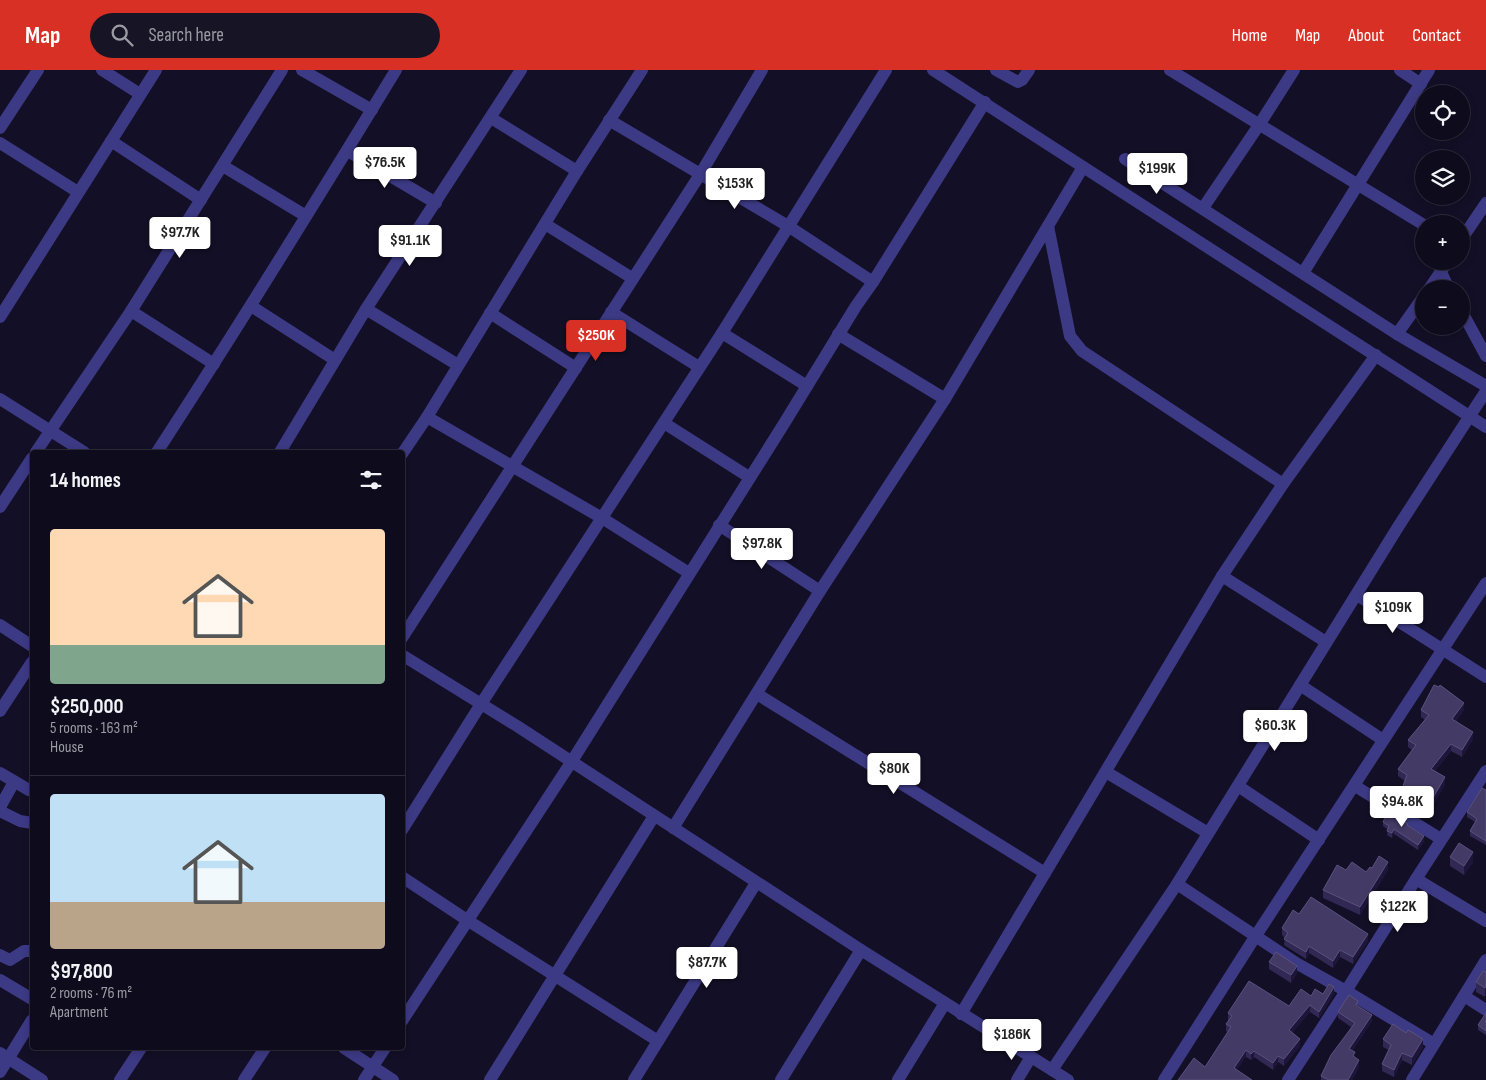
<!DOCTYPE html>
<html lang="en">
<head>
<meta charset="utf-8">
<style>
  :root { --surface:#0e0b1c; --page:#171425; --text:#f1f3f6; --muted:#9b9ba3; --line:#2e2b3b; --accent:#d93025 }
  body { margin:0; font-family:"Sofia Sans Condensed",sans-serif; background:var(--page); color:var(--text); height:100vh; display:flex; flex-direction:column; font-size:19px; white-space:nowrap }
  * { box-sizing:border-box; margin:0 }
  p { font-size:16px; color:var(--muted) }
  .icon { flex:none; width:28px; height:28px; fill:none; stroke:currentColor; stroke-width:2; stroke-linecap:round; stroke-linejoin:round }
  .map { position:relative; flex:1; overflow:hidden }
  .panel { position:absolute; left:30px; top:380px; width:375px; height:600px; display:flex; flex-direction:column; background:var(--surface); border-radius:5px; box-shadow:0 2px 8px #0003,0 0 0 1px var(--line) }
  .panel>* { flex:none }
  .controls { position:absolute; left:1415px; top:15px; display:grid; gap:10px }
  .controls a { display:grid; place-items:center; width:55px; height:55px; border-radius:50%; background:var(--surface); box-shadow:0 2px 8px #0003,0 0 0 1px var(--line); font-size:25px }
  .price { position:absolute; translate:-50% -42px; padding:0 11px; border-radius:5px; background:#fff; color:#222; font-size:16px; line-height:32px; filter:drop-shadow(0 1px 2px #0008) }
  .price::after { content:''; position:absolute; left:50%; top:30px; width:15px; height:11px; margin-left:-8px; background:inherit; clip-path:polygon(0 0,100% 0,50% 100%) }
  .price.on { background:var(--accent); color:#fff }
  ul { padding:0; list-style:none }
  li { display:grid; align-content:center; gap:10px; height:265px; padding:0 20px }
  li+li { border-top:1px solid var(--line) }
  li span { display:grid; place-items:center; height:155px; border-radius:5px; color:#555 }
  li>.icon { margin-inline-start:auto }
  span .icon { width:90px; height:90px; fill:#fffc; stroke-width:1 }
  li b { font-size:21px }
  h2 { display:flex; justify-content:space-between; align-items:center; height:60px; padding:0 20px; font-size:21px }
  header { display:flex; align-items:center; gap:30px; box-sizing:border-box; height:70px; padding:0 25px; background:var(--accent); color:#fff }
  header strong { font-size:24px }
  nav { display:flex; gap:28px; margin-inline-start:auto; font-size:18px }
  .search { width:350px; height:45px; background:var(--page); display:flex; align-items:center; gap:12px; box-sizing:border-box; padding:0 18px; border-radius:28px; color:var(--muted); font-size:19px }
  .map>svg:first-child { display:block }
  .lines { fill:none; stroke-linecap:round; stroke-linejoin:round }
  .street { stroke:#3d3a85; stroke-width:12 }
  .wall { fill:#312854 }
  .shaded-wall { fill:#1d163a }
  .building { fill:#433a66; stroke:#5a527e }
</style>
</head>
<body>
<header>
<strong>Map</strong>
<div class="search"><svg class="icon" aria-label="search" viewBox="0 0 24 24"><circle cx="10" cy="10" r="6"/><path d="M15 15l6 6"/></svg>Search here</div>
<nav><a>Home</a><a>Map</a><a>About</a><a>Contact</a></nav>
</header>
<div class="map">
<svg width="1486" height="1010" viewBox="0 0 1486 1010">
  <rect width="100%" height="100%" fill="#130f26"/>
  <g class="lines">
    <!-- street -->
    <g class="street">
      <polyline points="102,0 140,24"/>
      <polyline points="302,0 372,40"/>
      <polyline points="933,0 1486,357"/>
      <polyline points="996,0 1018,12 1022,10 1029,0"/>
      <polyline points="1170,0 1424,155"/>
      <polyline points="1400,0 1421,14"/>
      <polyline points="491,48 577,101"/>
      <polyline points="609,50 788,156 873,212"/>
      <polyline points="0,58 38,0"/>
      <polyline points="111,71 201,130"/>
      <polyline points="0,73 78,122"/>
      <polyline points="348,81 436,133"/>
      <polyline points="1125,89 1397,264 1486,316"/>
      <polyline points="223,96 306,146"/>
      <polyline points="1203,138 1259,55 1294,0"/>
      <polyline points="545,154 632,208"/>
      <polyline points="1048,156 1070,266 1082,281 1283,414"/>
      <polyline points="1461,170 1486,133"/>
      <polyline points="1440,196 1441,202 1449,219"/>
      <polyline points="1303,203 1429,0"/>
      <polyline points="1429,219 1448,191"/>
      <polyline points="251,236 335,290"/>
      <polyline points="366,239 458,295"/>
      <polyline points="1461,240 1486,286"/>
      <polyline points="131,241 214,294"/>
      <polyline points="611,242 699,297"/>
      <polyline points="490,243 576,298"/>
      <polyline points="0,247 156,0"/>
      <polyline points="722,263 807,316"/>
      <polyline points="838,264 945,329"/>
      <polyline points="1397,264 1424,226"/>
      <polyline points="0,329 84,382"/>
      <polyline points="427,347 602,448 689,503"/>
      <polyline points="664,353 749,407"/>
      <polyline points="36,382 131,241 282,0"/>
      <path d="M157 382C239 256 318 128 396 0"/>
      <polyline points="280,382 366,239 521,0"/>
      <polyline points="402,384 427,347 577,101 642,0"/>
      <polyline points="0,437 32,388"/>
      <polyline points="719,455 820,521"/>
      <polyline points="1222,506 1326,572"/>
      <polyline points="1357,525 1486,607"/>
      <polyline points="0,555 32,576"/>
      <polyline points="402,568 701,103 762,0"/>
      <polyline points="402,585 517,656 861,880 1068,1010"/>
      <polyline points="1300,615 1383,670"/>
      <polyline points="757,624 1045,803"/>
      <polyline points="0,641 32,592"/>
      <polyline points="1106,702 1208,763"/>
      <polyline points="0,703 29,720 32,719"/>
      <polyline points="1238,716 1319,770"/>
      <polyline points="1355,716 1441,769"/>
      <polyline points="0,737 14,712"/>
      <polyline points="0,741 20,751 32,753"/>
      <polyline points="673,758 820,521 945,329 1083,97"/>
      <polyline points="402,760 481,634 722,263 886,0"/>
      <polyline points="402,807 467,850 658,971"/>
      <polyline points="1416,809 1486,851"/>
      <polyline points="1177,814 1296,893 1346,921 1434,974"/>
      <polyline points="0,885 10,890 24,881 32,881"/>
      <polyline points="0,910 32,929"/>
      <polyline points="1464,926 1486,940"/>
      <polyline points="961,944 1222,506 1283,414 1376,285"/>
      <polyline points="402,951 572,691 785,352 856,236 873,212 985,32"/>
      <polyline points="344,978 393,1010"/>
      <polyline points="0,983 42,1010"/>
      <polyline points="1052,1000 1177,814 1398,457 1486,321"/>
      <polyline points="0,1002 32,950"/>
      <polyline points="120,1010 141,978"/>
      <polyline points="244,1010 265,978"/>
      <polyline points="364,1010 385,978"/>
      <polyline points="490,1010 654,746"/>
      <polyline points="634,1010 756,813"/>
      <polyline points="781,1010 861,880"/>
      <polyline points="898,1010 945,933"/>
      <polyline points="1017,1010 1031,987"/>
      <polyline points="1164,1010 1255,867 1486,513"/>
      <polyline points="1288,1010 1346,921 1416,809 1486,701"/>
      <polyline points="1412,1010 1486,890"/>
    </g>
  </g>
  <!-- wall -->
  <g class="wall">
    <polygon points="1421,640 1464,640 1456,651 1473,669 1462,687 1451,681 1435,701 1445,714 1430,740 1415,731 1409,740 1399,734 1399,727 1405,711 1398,706 1398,699 1412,680 1408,677 1408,670 1425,650 1421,647"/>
    <polygon points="1486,720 1486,775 1470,766 1470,761 1475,752 1467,747 1467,742"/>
    <polygon points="1383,752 1408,756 1424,771 1418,780 1394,764 1392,768 1387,765 1388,760 1383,756"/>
    <polygon points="1450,787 1473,792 1464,805 1450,796"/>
    <polygon points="1372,798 1388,800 1360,845 1323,828 1323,820 1346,800 1366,802"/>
    <polygon points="1299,844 1368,871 1353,894 1340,887 1333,898 1309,883 1306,889 1284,875 1285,868 1282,865 1282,858"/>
    <polygon points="1269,892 1297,903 1291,913 1269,899"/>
    <polygon points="1486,902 1485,927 1476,922 1476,912"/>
    <polygon points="1323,924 1334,924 1319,948 1310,942 1292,963 1300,976 1284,996 1278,992 1273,1000 1254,987 1251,990 1246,987 1205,997 1228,962 1226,961 1226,954 1229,951 1228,950 1228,943 1289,936 1311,926"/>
    <polygon points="1358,936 1372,951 1352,981 1359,997 1352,1010 1321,1010 1321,1006 1351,957 1338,948 1338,942"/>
    <polygon points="1486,943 1486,965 1478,960 1478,955"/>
    <polygon points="1383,969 1423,977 1412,995 1402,990 1394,1007 1382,1001 1382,994 1389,980 1383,977"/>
  </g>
  <!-- shaded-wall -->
  <g class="shaded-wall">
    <polygon points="1464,633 1464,640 1452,656 1452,649"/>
    <polygon points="1473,662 1473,669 1462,687 1462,680"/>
    <polygon points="1451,674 1451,681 1431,706 1431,699"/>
    <polygon points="1445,707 1445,714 1430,740 1430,733"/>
    <polygon points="1415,724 1415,731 1409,740 1409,733"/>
    <polygon points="1394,759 1394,764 1392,768 1392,763"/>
    <polygon points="1424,766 1424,771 1418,780 1418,775"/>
    <polygon points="1473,782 1473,792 1464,805 1464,796"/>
    <polygon points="1388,792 1388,800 1360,845 1360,837"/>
    <polygon points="1368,864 1368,871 1353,894 1353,887"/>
    <polygon points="1309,876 1309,883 1306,889 1306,882"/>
    <polygon points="1340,880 1340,887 1333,898 1333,891"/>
    <polygon points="1297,896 1297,903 1291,913 1291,905"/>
    <polygon points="1486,916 1486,925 1485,927 1485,918"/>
    <polygon points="1334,917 1334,924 1319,948 1319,942"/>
    <polygon points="1310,935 1310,942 1289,967 1289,960"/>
    <polygon points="1372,945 1372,951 1349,986 1349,979"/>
    <polygon points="1300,969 1300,976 1284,996 1284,989"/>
    <polygon points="1423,969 1423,977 1412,995 1412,987"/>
    <polygon points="1246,980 1246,987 1234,1004 1234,998"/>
    <polygon points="1254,981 1254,987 1251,990 1251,984"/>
    <polygon points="1402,983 1402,990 1394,1007 1394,1000"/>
    <polygon points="1278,986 1278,992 1273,1000 1273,993"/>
    <polygon points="1359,990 1359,997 1352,1010 1348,1010"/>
  </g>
  <!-- building -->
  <g class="building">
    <polygon points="1434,615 1439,617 1440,615 1464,633 1452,649 1473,662 1462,680 1451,674 1431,699 1445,707 1430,733 1415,724 1409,733 1399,727 1407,705 1398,699 1416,675 1408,670 1429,645 1421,640"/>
    <polygon points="1482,718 1486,720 1486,771 1470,761 1477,749 1467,742"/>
    <polygon points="1388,741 1408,754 1407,755 1424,766 1418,775 1394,759 1392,763 1387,761 1389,756 1383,752"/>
    <polygon points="1459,773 1473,782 1464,796 1450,787"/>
    <polygon points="1379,786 1388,792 1360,837 1323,820 1337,795 1346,800 1352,792 1366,802 1370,797 1372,798"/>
    <polygon points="1311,827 1368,864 1353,887 1340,880 1333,891 1309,876 1306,882 1284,869 1288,863 1282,858 1293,840 1299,844"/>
    <polygon points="1276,882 1297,896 1291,905 1269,892"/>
    <polygon points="1483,901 1486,902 1486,916 1485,918 1476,912"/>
    <polygon points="1249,911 1289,936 1301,919 1311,926 1315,919 1323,924 1329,914 1334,917 1319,942 1310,935 1289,960 1300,969 1284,989 1278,986 1273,993 1254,981 1251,984 1246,980 1234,998 1252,1010 1178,1010 1194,988 1205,997 1231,957 1226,954 1232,946 1228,943"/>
    <polygon points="1349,925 1358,931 1356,935 1372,945 1349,979 1355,982 1353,986 1359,990 1348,1010 1329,1010 1321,1006 1331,985 1355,953 1338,942"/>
    <polygon points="1486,943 1486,961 1478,955"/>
    <polygon points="1393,954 1406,963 1408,960 1423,969 1412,987 1402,983 1394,1000 1382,994 1391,975 1383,969"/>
  </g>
</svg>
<div class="controls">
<a><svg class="icon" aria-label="locate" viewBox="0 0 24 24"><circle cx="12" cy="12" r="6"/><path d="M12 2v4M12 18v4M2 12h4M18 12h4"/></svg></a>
<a><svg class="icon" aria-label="layers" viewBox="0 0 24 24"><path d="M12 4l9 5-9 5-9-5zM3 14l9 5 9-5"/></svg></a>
<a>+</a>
<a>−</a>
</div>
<b class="price" style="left:385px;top:119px">$76.5K</b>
<b class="price" style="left:1157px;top:125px">$199K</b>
<b class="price" style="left:735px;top:140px">$153K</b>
<b class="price" style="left:180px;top:189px">$97.7K</b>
<b class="price" style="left:410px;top:197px">$91.1K</b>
<b class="price on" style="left:596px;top:292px">$250K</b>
<b class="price" style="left:762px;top:500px">$97.8K</b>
<b class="price" style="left:1393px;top:564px">$109K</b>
<b class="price" style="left:1275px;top:682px">$60.3K</b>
<b class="price" style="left:894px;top:725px">$80K</b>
<b class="price" style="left:1402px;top:758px">$94.8K</b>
<b class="price" style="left:1398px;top:863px">$122K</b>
<b class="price" style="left:707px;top:919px">$87.7K</b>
<b class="price" style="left:1012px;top:991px">$186K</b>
<section class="panel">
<h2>14 homes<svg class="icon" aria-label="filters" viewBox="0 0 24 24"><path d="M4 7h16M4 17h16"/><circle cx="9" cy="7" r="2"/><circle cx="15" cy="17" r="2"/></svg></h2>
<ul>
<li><span style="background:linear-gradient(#ffd9b3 75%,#7fa58c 0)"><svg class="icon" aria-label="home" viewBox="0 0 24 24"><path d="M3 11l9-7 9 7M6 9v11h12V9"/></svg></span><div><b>$250,000</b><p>5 rooms · 163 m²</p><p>House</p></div></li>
<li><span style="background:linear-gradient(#bfe0f5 70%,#b9a48a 0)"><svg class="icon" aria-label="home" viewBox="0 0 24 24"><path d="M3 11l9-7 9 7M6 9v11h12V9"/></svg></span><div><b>$97,800</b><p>2 rooms · 76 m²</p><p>Apartment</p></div></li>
</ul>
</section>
</div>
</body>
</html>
